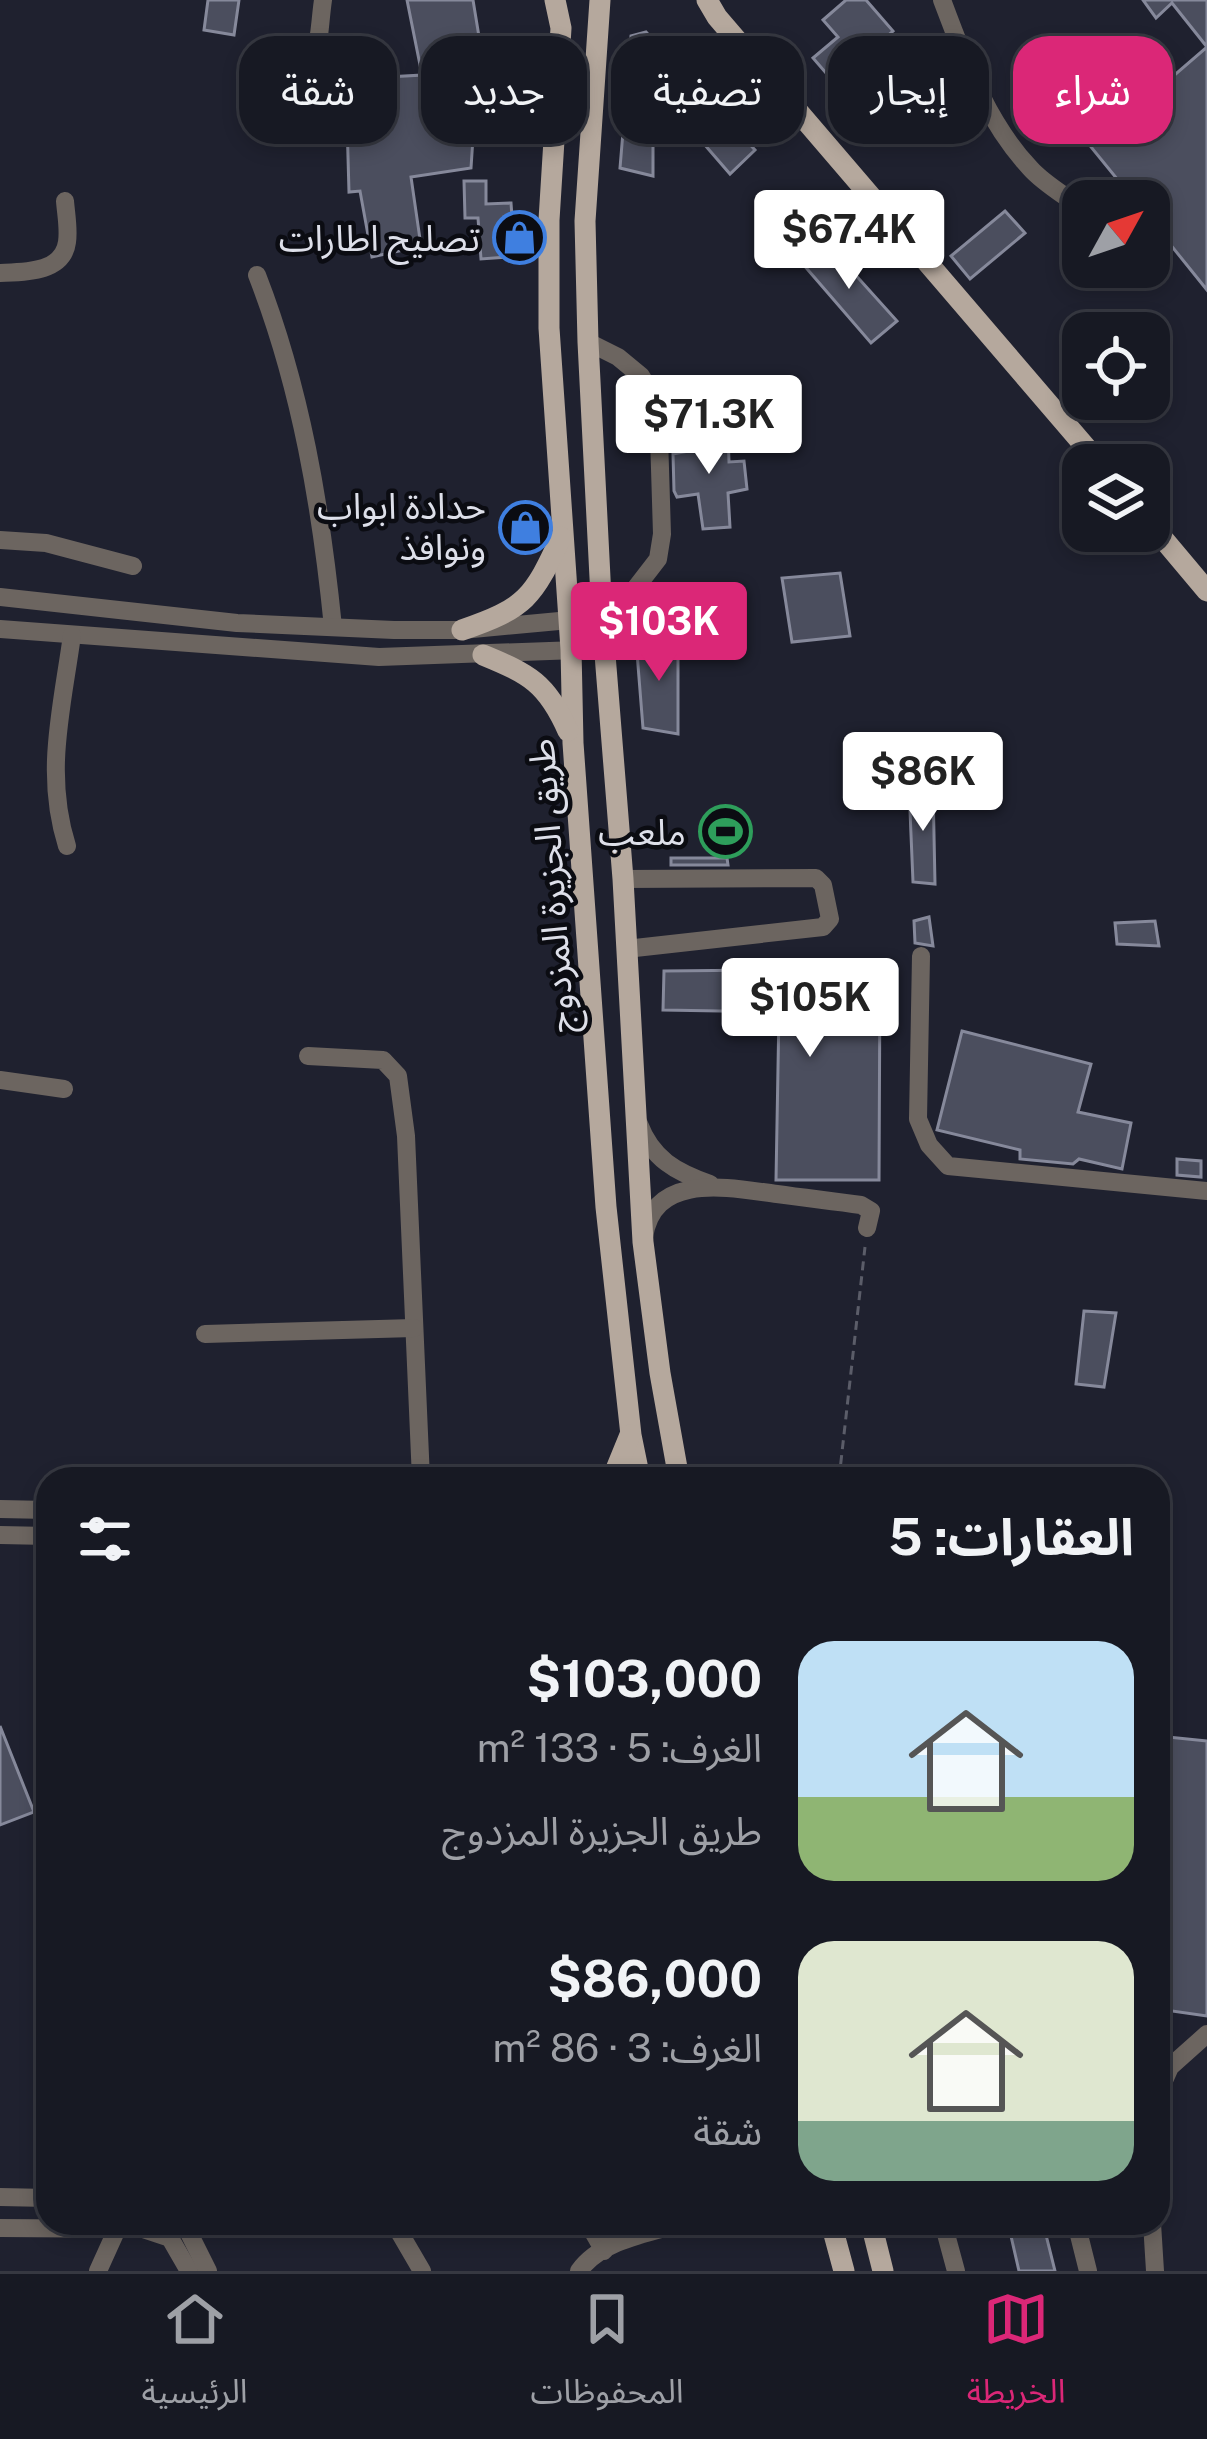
<!DOCTYPE html>
<html lang="ar">
<head>
<meta charset="utf-8">
<style>
  :root { --surface:#171923; --page:#242630; --text:#f1f3f6; --muted:#9ea0a6; --line:#363841; --accent:#db2777 }
  body { margin:0; font-family:"Public Sans","Noto Sans Arabic",sans-serif; background:var(--page); color:var(--text); direction:rtl; height:100vh; display:flex; flex-direction:column; font-size:45px; white-space:nowrap }
  * { box-sizing:border-box; margin:0 }
  p { font-size:39px; color:var(--muted) }
  .icon { flex:none; width:66px; height:66px; fill:none; stroke:currentColor; stroke-width:2; stroke-linecap:round; stroke-linejoin:round }
  .map { position:relative; flex:1; overflow:hidden; direction:ltr }
  .side { position:absolute; left:36px; top:1467px; width:1134px; height:768px; display:flex; flex-direction:column; background:var(--surface); border-radius:36px; box-shadow:0 6px 18px #0003,0 0 0 3px var(--line); direction:rtl }
  .side>* { flex:none }
  .hud { position:absolute; left:36px; top:36px; width:1137px; height:108px; direction:rtl; display:flex; gap:24px }
  .needle { width:78px; rotate:50deg }
  .controls { position:absolute; left:1062px; top:180px; display:grid; gap:24px }
  .controls a { display:grid; place-items:center; width:108px; height:108px; border-radius:24px; background:var(--surface); box-shadow:0 6px 18px #0003,0 0 0 3px var(--line); font-size:60px }
  .price { position:absolute; translate:-50% -102px; padding:0 27px; border-radius:12px; background:#fff; color:#222; font-size:39px; line-height:78px; filter:drop-shadow(0 3px 6px #0008) }
  .price::after { content:''; position:absolute; left:50%; top:72px; width:36px; height:27px; margin-left:-18px; background:inherit; clip-path:polygon(0 0,100% 0,50% 100%) }
  .price.active { background:var(--accent); color:#fff }
  ul { padding:0; list-style:none }
  li { display:flex; align-items:center; gap:36px; height:300px; padding:0 36px }
  li span { display:grid; place-items:center; flex:none; width:336px; height:240px; border-radius:36px; color:#555 }
  li>.icon { margin-inline-start:auto }
  span .icon { width:144px; height:144px; fill:#fffc; stroke-width:1 }
  li b { font-size:51px }
  h2 { display:flex; justify-content:space-between; align-items:center; height:144px; padding:0 36px; font-size:51px }
  .chip { padding:0 42px; border-radius:36px; background:var(--surface); box-shadow:0 6px 18px #0003,0 0 0 3px var(--line); font-size:42px; line-height:108px }
  .chip.active { background:var(--accent); color:#fff }
  .dock { display:flex; justify-content:space-around; align-items:center; height:168px; border-top:3px solid var(--line); background:var(--surface); font-size:33px; color:var(--muted) }
  .dock a { display:grid; justify-items:center; gap:6px }
  .dock .active { color:var(--accent) }
  .map>svg:first-child { display:block }
  .building { fill:#4b4e5e; stroke:#86899b; stroke-width:3 }
  .lines { fill:none; stroke-linecap:round; stroke-linejoin:round }
  .path { stroke:#5b5d69; stroke-width:3; stroke-dasharray:9 6; stroke-linecap:butt }
  .minor { stroke:#6c6560; stroke-width:18 }
  .major { stroke:#b5a89d; stroke-width:21 }
  .labels { text-anchor:middle; dominant-baseline:central; stroke-width:9; stroke-linejoin:round; paint-order:stroke }
  .poi-label { font-size:36px; fill:#dddfe9; stroke:#0b0c12; text-anchor:end }
  .street-label { font-size:36px; fill:#dddfe9; stroke:#0b0c12 }
</style>
</head>
<body>
<div class="map">
<svg width="1207" height="2271" viewBox="0 0 1207 2271">
  <rect width="100%" height="100%" fill="#1f212f"/>
  <!-- building -->
  <g class="building">
    <polygon points="208,0 239,0 234,35 204,30"/>
    <polygon points="407,0 473,0 483,61 478,62 471,168 411,177 421,246 372,257 360,191 349,192 346,86 388,81 388,77 422,75"/>
    <polygon points="846,0 866,0 893,31 875,47 887,61 878,69 889,82 857,109 813,58 838,37 823,20"/>
    <polygon points="1143,0 1207,0 1207,47 1172,3 1156,18"/>
    <polygon points="646,32 755,150 730,174 653,85 653,176 620,168 631,36"/>
    <polygon points="1207,47 1207,290 1149,218 1149,201 1135,201 1091,147"/>
    <polygon points="464,181 486,181 486,204 511,203 512,217 504,217 507,257 481,259 478,218 465,218"/>
    <polygon points="910,194 937,225 924,236 897,205"/>
    <polygon points="1005,211 1025,233 970,279 951,256"/>
    <polygon points="824,240 897,321 871,343 802,263"/>
    <polygon points="696,431 728,432 729,462 744,461 747,489 728,493 730,527 703,529 698,494 677,497 674,491 673,454 694,450"/>
    <polygon points="840,573 850,636 792,642 782,578"/>
    <polygon points="636,640 678,641 678,734 643,728"/>
    <polygon points="933,786 935,884 913,882 909,787"/>
    <polygon points="671,858 727,858 728,865 671,865"/>
    <polygon points="929,917 933,946 915,943 914,921"/>
    <polygon points="1155,921 1159,946 1117,944 1115,923"/>
    <polygon points="880,969 879,1180 776,1180 779,1012 663,1010 664,971"/>
    <polygon points="962,1031 1091,1064 1078,1112 1131,1123 1122,1169 1079,1159 1073,1164 1020,1159 1020,1150 937,1130"/>
    <polygon points="1177,1159 1201,1161 1201,1177 1177,1175"/>
    <polygon points="1084,1311 1116,1313 1104,1387 1076,1384"/>
    <polygon points="0,1726 34,1812 0,1825"/>
    <polygon points="1158,1736 1207,1741 1207,2016 1158,2009"/>
    <polygon points="1008,2223 1043,2223 1055,2271 1019,2271"/>
  </g>
  <g class="lines">
    <!-- path -->
    <polyline class="path" points="839,1479 865,1247"/>
    <!-- minor -->
    <g class="minor">
      <path d="M942 0C965 60 985 120 1030 168 1044 184 1066 196 1083 209"/>
      <path d="M286 83C324 58 317 41 323 0"/>
      <path d="M0 273C24 272 63 273 67 242 69 229 66 214 65 201"/>
      <path d="M257 275C301 388 321 507 333 627"/>
      <polyline points="0,540 46,543 133,566"/>
      <polyline points="0,597 237,623 394,630 462,630 602,617 631,594 658,559 662,534 658,403 641,376 618,357 588,342"/>
      <polyline points="0,629 379,657 605,649"/>
      <path d="M67 846C44 773 62 709 72 635"/>
      <polyline points="623,879 816,878 823,885 830,919 823,927 626,949"/>
      <polyline points="921,956 918,1119 929,1145 948,1166 1207,1191"/>
      <polyline points="308,1056 383,1060 398,1076 406,1136 421,1479"/>
      <polyline points="0,1080 64,1089"/>
      <path d="M639 1124C652 1159 676 1172 710 1184"/>
      <path d="M644 1237C654 1171 730 1188 777 1194 805 1198 833 1201 861 1205L871 1211 867 1228"/>
      <polyline points="205,1334 414,1328"/>
      <polyline points="0,1509 48,1510"/>
      <polyline points="0,1535 48,1536"/>
      <polyline points="1158,2094 1170,2067 1207,2034"/>
      <polyline points="0,2197 48,2198"/>
      <polyline points="144,2223 143,2229 170,2238 189,2271"/>
      <polyline points="184,2223 208,2271"/>
      <polyline points="394,2223 422,2271"/>
      <polyline points="588,2223 604,2251"/>
      <polyline points="943,2223 956,2271"/>
      <polyline points="1076,2223 1088,2271"/>
      <polyline points="1152,2223 1155,2271"/>
      <polyline points="0,2228 143,2229"/>
      <polyline points="98,2271 117,2229"/>
      <path d="M579 2271C601 2240 649 2233 683 2223"/>
    </g>
    <!-- major -->
    <g class="major">
      <polyline points="555,0 561,28 549,220 549,328 571,649 573,743 606,1207 631,1435 640,1479"/>
      <polyline points="600,0 585,221 588,342 602,617 623,879 643,1242 660,1373 679,1479"/>
      <polyline points="707,0 717,17 1101,465"/>
      <polyline points="1149,522 1207,591"/>
      <path d="M462 630C526 608 533 598 561 537"/>
      <path d="M483 655C529 674 547 683 568 731"/>
      <polyline points="612,1479 630,1435"/>
      <polyline points="831,2223 844,2271"/>
      <polyline points="871,2223 883,2271"/>
    </g>
  </g>
  <!-- icons -->
  <defs>
    <symbol id="shop-ring" viewBox="-11 -11 22 22"><circle r="9.5" fill="#0b0c12" stroke="#3f7fe0" stroke-width="1.5"/><path d="M-5-2.5h2.3a2.7 3.5 0 0 1 5.4 0H5L5.5 6h-11ZM-1.5-2.5h3a1.5 2.3 0 0 0-3 0Z" fill="#3f7fe0"/></symbol>
    <symbol id="stadium-ring" viewBox="-11 -11 22 22"><circle r="9.5" fill="#0b0c12" stroke="#2e9e5b" stroke-width="1.5"/><path d="M0-5a6.5 5 0 1 0 0 10a6.5 5 0 1 0 0-10ZM-3.5-1.8h7v3.6h-7Z" fill="#2e9e5b"/></symbol>
  </defs>
  <g fill-rule="evenodd">
    <use href="#shop-ring" x="490" y="208" width="59" height="59"/>
    <use href="#shop-ring" x="496" y="498" width="59" height="59"/>
    <use href="#stadium-ring" x="696" y="802" width="59" height="59"/>
  </g>
  <g class="labels">
    <!-- poi labels -->
    <g class="poi-label">
      <text x="480" y="238">تصليح اطارات</text>
      <text x="486" y="506">حدادة ابواب<tspan x="486" dy="41">ونوافذ</tspan></text>
      <text x="686" y="832">ملعب</text>
    </g>
    <!-- street labels -->
    <g class="street-label">
      <text transform="translate(551 886) rotate(-94)">طريق الجزيرة المزدوج</text>
    </g>
  </g>
</svg>
<div class="controls">
<a><svg class="needle" viewBox="-14 -14 28 28"><path d="M0-13l5 13h-10z" fill="#e53935"/><path d="M0 13l5-13h-10z" fill="#9ea0a6"/></svg></a>
<a><svg class="icon" aria-label="locate" viewBox="0 0 24 24"><circle cx="12" cy="12" r="6"/><path d="M12 2v4M12 18v4M2 12h4M18 12h4"/></svg></a>
<a><svg class="icon" aria-label="layers" viewBox="0 0 24 24"><path d="M12 4l9 5-9 5-9-5zM3 14l9 5 9-5"/></svg></a>
</div>
<b class="price" style="left:849px;top:292px">$67.4K</b>
<b class="price" style="left:709px;top:477px">$71.3K</b>
<b class="price active" style="left:659px;top:684px">$103K</b>
<b class="price" style="left:923px;top:834px">$86K</b>
<b class="price" style="left:810px;top:1060px">$105K</b>
<div class="hud">
<a class="chip active">شراء</a>
<a class="chip">إيجار</a>
<a class="chip">تصفية</a>
<a class="chip">جديد</a>
<a class="chip">شقة</a>
</div>
<section class="side">
<h2>العقارات: 5<svg class="icon" aria-label="filters" viewBox="0 0 24 24"><path d="M4 7h16M4 17h16"/><circle cx="9" cy="7" r="2"/><circle cx="15" cy="17" r="2"/></svg></h2>
<ul>
<li><span style="background:linear-gradient(#bfe0f5 65%,#8fb573 0)"><svg class="icon" aria-label="home" viewBox="0 0 24 24"><path d="M3 11l9-7 9 7M6 9v11h12V9"/></svg></span><div><b>$103,000</b><p>الغرف: 5 · 133 m²</p><p>طريق الجزيرة المزدوج</p></div></li>
<li><span style="background:linear-gradient(#dfe7d0 75%,#7fa58c 0)"><svg class="icon" aria-label="home" viewBox="0 0 24 24"><path d="M3 11l9-7 9 7M6 9v11h12V9"/></svg></span><div><b>$86,000</b><p>الغرف: 3 · 86 m²</p><p>شقة</p></div></li>
</ul>
</section>
</div>
<nav class="dock">
<a class="active"><svg class="icon" aria-label="map" viewBox="0 0 24 24"><path d="M3 6l6-2 6 2 6-2v14l-6 2-6-2-6 2zM9 4v14M15 6v14"/></svg>الخريطة</a>
<a><svg class="icon" aria-label="saved" viewBox="0 0 24 24"><path d="M7 4h10v16l-5-4-5 4z"/></svg>المحفوظات</a>
<a><svg class="icon" aria-label="home" viewBox="0 0 24 24"><path d="M3 11l9-7 9 7M6 9v11h12V9"/></svg>الرئيسية</a>
</nav>
</body>
</html>
